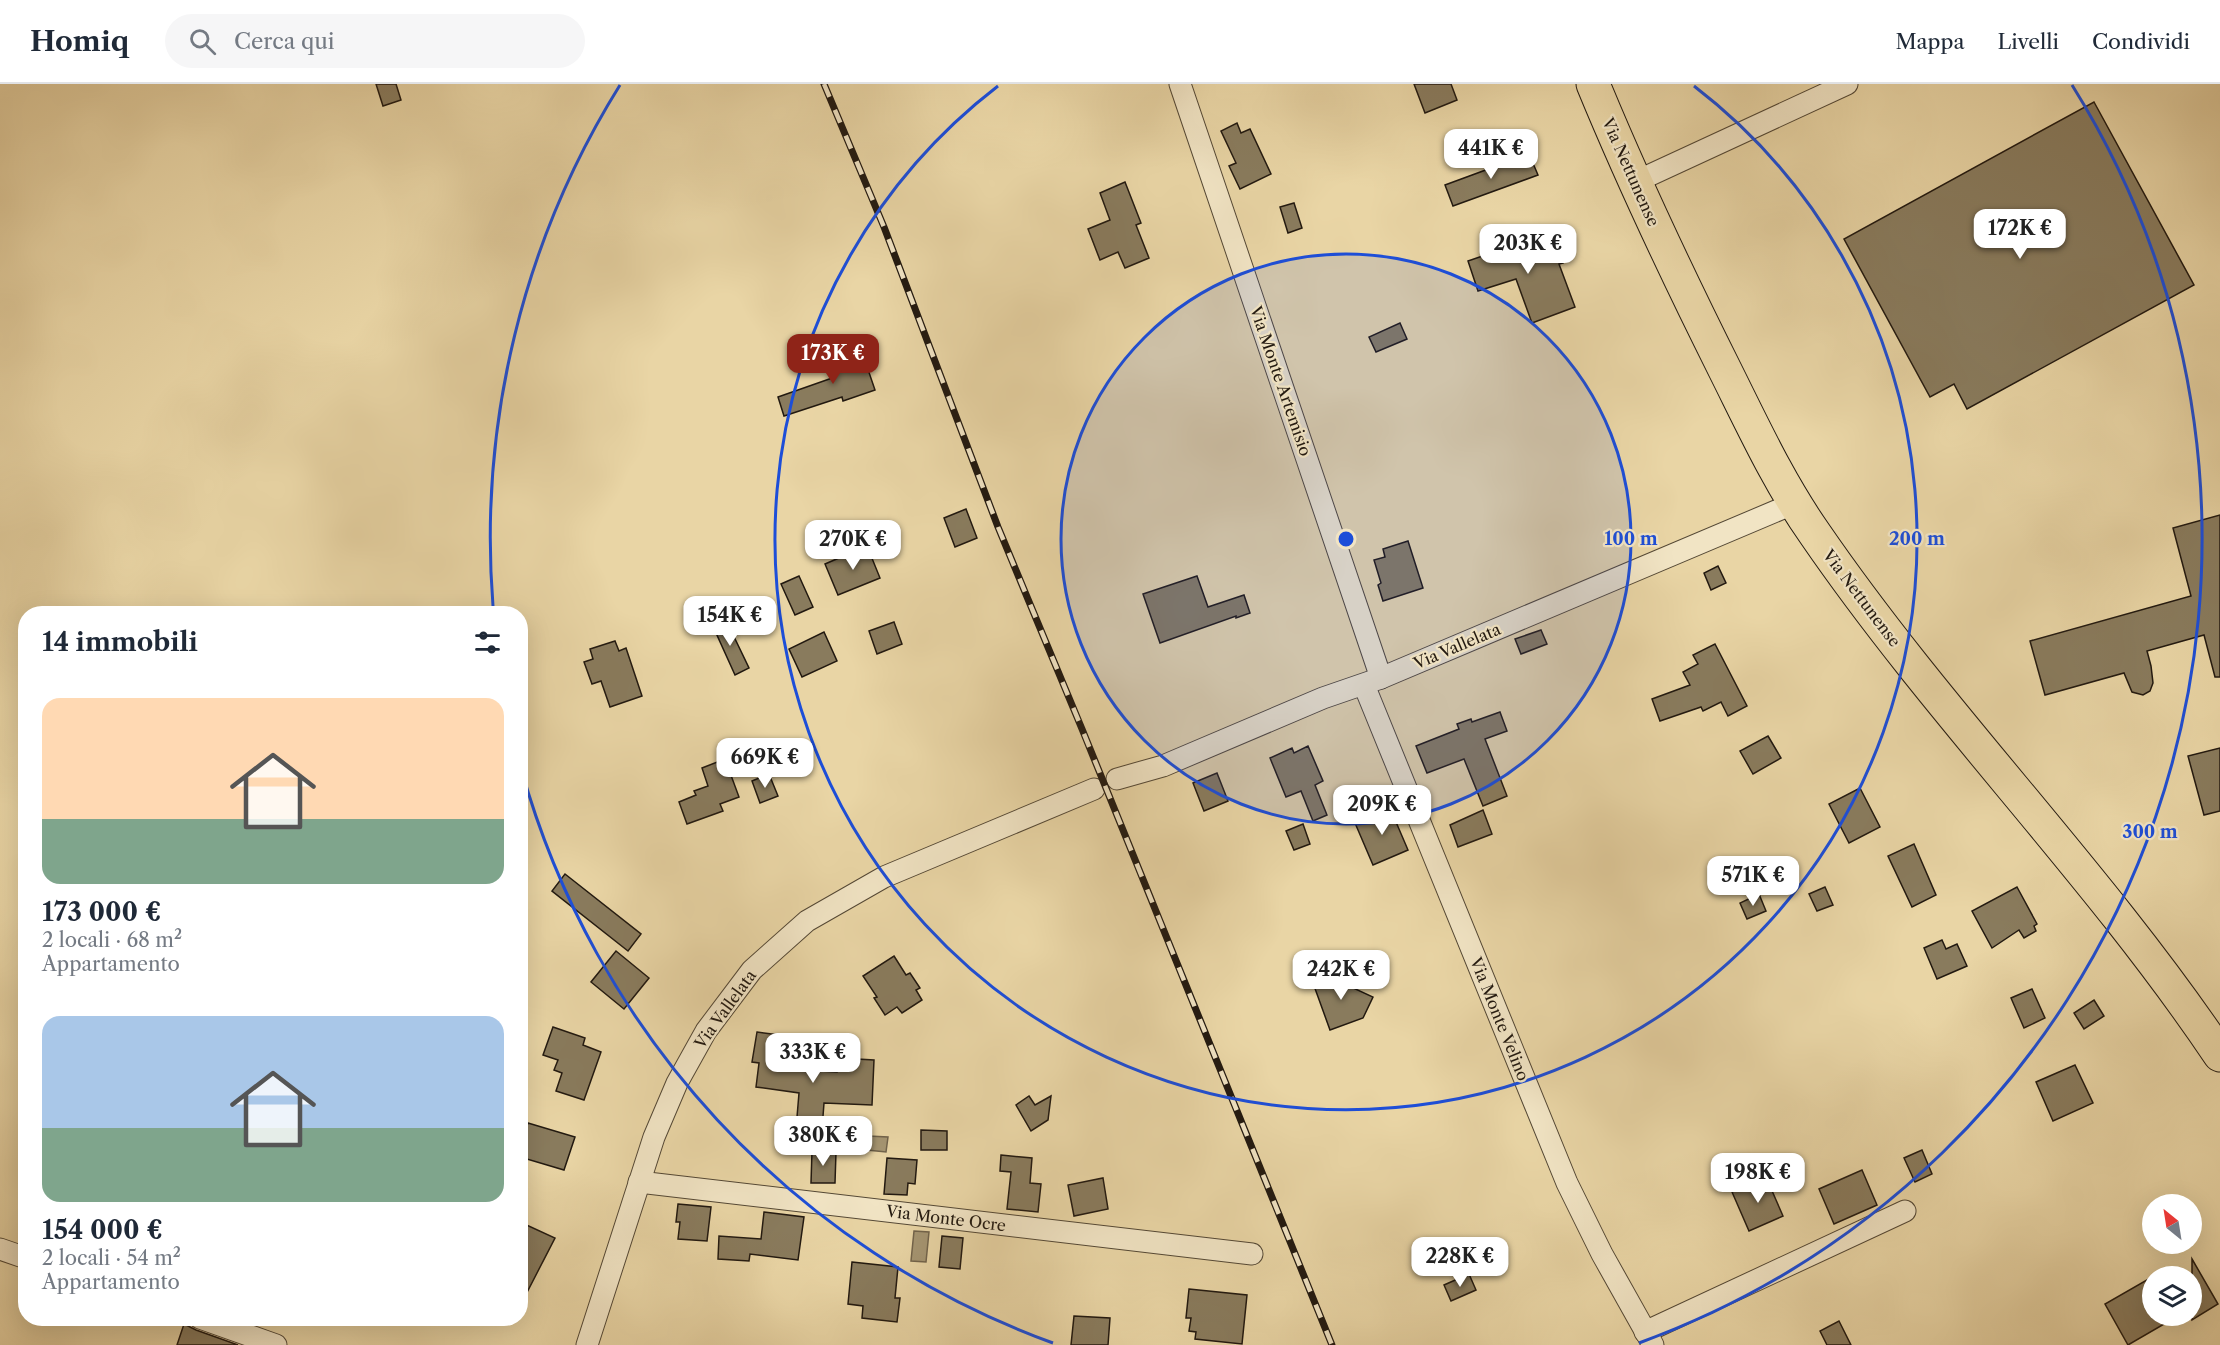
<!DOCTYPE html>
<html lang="it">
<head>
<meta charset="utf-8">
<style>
  :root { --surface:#fff; --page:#f6f6f7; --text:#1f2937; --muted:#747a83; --line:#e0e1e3; --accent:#8f2418 }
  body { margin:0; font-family:"Libre Caslon Text",serif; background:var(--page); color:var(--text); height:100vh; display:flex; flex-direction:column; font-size:22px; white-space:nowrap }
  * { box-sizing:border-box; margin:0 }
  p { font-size:20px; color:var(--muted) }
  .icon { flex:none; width:33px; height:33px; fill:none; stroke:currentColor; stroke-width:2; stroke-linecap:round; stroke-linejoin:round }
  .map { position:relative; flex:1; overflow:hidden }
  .details { position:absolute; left:18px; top:522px; width:510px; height:720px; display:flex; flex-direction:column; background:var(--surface); border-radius:24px; box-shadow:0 6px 24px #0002 }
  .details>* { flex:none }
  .needle { width:39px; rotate:330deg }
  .fabs { position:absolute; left:2142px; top:1110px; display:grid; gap:12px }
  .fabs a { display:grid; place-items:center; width:60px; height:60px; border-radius:50%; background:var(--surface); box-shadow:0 6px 24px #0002; font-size:30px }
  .price { position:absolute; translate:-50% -51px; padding:0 14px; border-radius:12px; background:#fff; color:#222; font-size:20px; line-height:39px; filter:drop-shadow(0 2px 3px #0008) }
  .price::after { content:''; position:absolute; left:50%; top:36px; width:18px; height:14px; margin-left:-9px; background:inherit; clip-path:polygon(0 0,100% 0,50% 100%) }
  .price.on { background:var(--accent); color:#fff }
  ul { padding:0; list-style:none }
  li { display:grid; align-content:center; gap:12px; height:318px; padding:0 24px }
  li span { display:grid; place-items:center; height:186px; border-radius:18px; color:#555 }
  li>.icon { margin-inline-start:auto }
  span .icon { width:108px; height:108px; fill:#fffc; stroke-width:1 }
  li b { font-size:26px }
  h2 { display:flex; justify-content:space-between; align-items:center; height:72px; padding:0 24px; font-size:26px }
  header { display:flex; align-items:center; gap:36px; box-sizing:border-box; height:84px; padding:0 30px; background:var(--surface); border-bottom:2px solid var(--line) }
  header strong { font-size:28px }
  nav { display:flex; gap:33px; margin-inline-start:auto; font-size:21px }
  .search { width:420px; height:54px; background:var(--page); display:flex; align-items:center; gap:15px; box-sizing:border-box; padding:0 21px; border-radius:33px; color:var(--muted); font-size:22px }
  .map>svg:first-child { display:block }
  .water { fill:#a59572; stroke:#71634b; stroke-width:1.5 }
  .building { fill:#897b5d; stroke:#221910; stroke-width:1.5 }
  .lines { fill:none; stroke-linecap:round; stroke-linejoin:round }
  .minor-casing { stroke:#544835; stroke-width:23 }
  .primary-casing { stroke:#221910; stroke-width:35 }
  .minor { stroke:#f1e4c4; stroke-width:21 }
  .primary { stroke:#e9d5a5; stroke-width:33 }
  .rail-casing { stroke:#221910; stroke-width:7 }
  .rail { stroke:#f1e4c4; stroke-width:4.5; stroke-dasharray:14; stroke-linecap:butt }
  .ring { fill:none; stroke:#1d4ed8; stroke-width:3 }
  .labels { text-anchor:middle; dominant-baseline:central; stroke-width:4.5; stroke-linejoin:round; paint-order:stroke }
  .street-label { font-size:16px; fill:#221910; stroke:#f1e4c4 }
  .centre { fill:#1d4ed8; stroke:#f1e4c4; stroke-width:3 }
  .ring-label { font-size:18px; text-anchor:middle; font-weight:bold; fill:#1d4ed8; stroke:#f1e4c4; stroke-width:4.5; stroke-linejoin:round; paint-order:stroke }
</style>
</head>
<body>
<header>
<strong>Homiq</strong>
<div class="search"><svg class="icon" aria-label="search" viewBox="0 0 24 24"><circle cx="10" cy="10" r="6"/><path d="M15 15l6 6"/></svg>Cerca qui</div>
<nav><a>Mappa</a><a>Livelli</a><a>Condividi</a></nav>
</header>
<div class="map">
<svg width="2220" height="1261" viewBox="0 0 2220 1261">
  <rect width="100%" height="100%" fill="#e9d5a5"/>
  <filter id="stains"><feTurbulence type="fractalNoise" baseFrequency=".00333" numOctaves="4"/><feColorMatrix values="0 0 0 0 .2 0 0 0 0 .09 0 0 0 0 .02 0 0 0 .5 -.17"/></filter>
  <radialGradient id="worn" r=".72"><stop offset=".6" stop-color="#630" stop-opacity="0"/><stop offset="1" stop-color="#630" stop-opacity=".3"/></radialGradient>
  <!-- water -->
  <g class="water">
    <polygon points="868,1052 888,1053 886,1068 867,1066"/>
    <polygon points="914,1147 929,1148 926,1178 911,1177"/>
  </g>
  <!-- building -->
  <g class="building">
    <polygon points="376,0 396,0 401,16 383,22"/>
    <polygon points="1414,0 1451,0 1457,16 1425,29"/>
    <polygon points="2094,18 2194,201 1967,325 1954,300 1930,313 1844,155"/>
    <polygon points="1237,39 1241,49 1250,45 1271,90 1240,105 1229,82 1236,79 1221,47"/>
    <polygon points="1529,70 1538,91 1453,122 1445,101"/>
    <polygon points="1125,98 1141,139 1136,141 1149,174 1125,184 1118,168 1100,176 1088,145 1110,136 1100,109"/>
    <polygon points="1294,119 1302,144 1288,149 1280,123"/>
    <polygon points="1552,148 1563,179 1559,180 1575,223 1532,239 1516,195 1478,207 1468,177"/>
    <polygon points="1400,239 1407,255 1376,268 1369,253"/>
    <polygon points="861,265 875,306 843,317 842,313 784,332 778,313 835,293 829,275"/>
    <polygon points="966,425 977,454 955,463 944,434"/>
    <polygon points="2220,431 2220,593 2215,593 2204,551 2147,567 2151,582 2153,599 2150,607 2143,611 2132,608 2124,589 2045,611 2030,557 2191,512 2173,444"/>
    <polygon points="1408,457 1423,504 1383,517 1378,501 1381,499 1374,476 1385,473 1383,465"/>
    <polygon points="867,462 880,494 838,511 825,480"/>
    <polygon points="1718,482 1726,499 1711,506 1704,489"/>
    <polygon points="799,492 813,523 795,531 781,500"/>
    <polygon points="1197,492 1208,523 1244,511 1250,529 1236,534 1236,532 1160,559 1143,510"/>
    <polygon points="725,534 749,584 735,591 712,540"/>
    <polygon points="894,538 902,560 877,570 869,547"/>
    <polygon points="1541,546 1547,560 1521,570 1515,555"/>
    <polygon points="824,548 837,577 802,593 789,565"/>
    <polygon points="615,557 619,567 626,564 642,612 610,623 601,597 592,600 584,578 593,575 590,565"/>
    <polygon points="1715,560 1747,622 1728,632 1721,618 1703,627 1701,623 1660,637 1652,615 1690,601 1683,588 1698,580 1693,571"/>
    <polygon points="1500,628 1507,647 1485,655 1507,712 1483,722 1464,675 1427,689 1416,662 1459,645 1457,640 1471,635 1472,638"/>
    <polygon points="1768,652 1781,674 1753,690 1740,667"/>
    <polygon points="1308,662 1323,697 1315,701 1327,731 1313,737 1301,707 1286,713 1270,674 1292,664 1294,669"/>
    <polygon points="2220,664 2220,727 2204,731 2188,672"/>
    <polygon points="725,675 739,713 720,720 723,727 687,740 679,718 696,711 694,707 708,702 702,684"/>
    <polygon points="1217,689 1228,717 1204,727 1193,699"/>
    <polygon points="769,690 778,712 760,719 752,697"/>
    <polygon points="1860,704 1880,743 1849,759 1829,720"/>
    <polygon points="1390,724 1408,766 1373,781 1355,739"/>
    <polygon points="1483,726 1492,750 1458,763 1450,741"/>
    <polygon points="1303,740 1310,760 1294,766 1286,747"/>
    <polygon points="1914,760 1936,811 1912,823 1888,772"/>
    <polygon points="565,790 641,850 628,867 552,807"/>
    <polygon points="1825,803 1833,821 1817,827 1809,810"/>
    <polygon points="2017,803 2037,840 2034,842 2036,847 2024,854 2019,846 1992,864 1972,827"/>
    <polygon points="1759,810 1766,827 1747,835 1740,819"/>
    <polygon points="1942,856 1946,865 1957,860 1967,882 1937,895 1924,864"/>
    <polygon points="616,867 649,894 624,925 591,898"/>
    <polygon points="894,872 906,891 910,889 920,904 916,906 922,916 902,929 897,923 885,931 874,914 877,913 863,892"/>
    <polygon points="1344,887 1351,903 1373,913 1363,934 1330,946 1313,899"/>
    <polygon points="2032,905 2045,934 2024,944 2011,914"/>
    <polygon points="2094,916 2104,932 2084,945 2074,929"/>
    <polygon points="553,943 585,954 583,961 601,968 584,1016 556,1007 562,989 554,986 558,976 543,971"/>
    <polygon points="757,948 787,952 782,985 837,988 837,969 857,969 857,975 874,976 872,1021 824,1019 821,1059 795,1057 799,1009 756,1003 759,979 752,978"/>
    <polygon points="2075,981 2093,1019 2053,1037 2036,998"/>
    <polygon points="1029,1012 1035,1021 1051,1012 1048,1036 1031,1047 1016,1021"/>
    <polygon points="528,1039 575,1053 564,1086 520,1073 520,1064"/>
    <polygon points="921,1046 947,1047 947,1066 921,1066"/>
    <polygon points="1922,1066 1932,1090 1915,1098 1904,1074"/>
    <polygon points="812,1067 836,1068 835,1099 811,1099"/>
    <polygon points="1001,1071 1032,1074 1030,1099 1041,1100 1038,1128 1007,1125 1011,1088 1000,1087"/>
    <polygon points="887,1074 917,1076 915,1100 908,1099 907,1111 884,1110"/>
    <polygon points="1862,1086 1877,1121 1834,1140 1819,1105"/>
    <polygon points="1766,1093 1783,1132 1749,1147 1732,1108"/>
    <polygon points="1103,1094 1108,1125 1074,1132 1068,1101"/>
    <polygon points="678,1120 711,1123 707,1157 678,1155 680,1138 676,1138"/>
    <polygon points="764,1128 804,1133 798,1176 750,1170 749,1177 718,1175 719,1152 761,1155"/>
    <polygon points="520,1138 555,1154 520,1222"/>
    <polygon points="942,1152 963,1154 960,1185 939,1183"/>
    <polygon points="2192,1175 2218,1220 2192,1236"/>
    <polygon points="852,1178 898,1183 895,1214 900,1214 897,1238 862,1234 863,1222 848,1220"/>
    <polygon points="1469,1190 1476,1206 1451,1217 1444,1201"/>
    <polygon points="2152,1193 2152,1232 2178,1232 2128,1261 2105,1220"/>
    <polygon points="1189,1205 1247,1211 1242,1260 1195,1255 1196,1248 1189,1247 1191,1234 1186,1234"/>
    <polygon points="1074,1232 1110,1234 1108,1261 1071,1261"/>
    <polygon points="1839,1237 1851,1261 1827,1261 1820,1247"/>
    <polygon points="184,1240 196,1246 238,1261 177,1261"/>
  </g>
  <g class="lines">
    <defs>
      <g id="minor">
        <polyline points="1180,0 1381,594"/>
        <polyline points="1635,98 1847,0"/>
        <polyline points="1364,601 1567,1099 1602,1170 1653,1261"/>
        <polyline points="1117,695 1163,682 1323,614 1381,594 1795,419"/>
        <polyline points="639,1098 1252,1170"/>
        <polyline points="0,1165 26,1174"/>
        <polyline points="200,1234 276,1261"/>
        <polyline points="1645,1248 1905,1127"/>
        <polyline points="587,1261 654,1053 677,999 706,947 752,886 807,837 884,793 1094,705"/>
      </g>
      <path id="primary" d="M1593 0C1633 97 1678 192 1725 286 1753 342 1779 399 1815 450 1940 632 2097 788 2220 971"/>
    </defs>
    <!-- minor casing -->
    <use href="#minor" class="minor-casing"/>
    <!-- primary casing -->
    <use href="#primary" class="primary-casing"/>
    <!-- minor -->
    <use href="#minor" class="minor"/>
    <!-- primary -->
    <use href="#primary" class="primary"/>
    <defs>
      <polyline id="rail" points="824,0 884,143 998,443 1082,645 1332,1261"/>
    </defs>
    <!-- rail casing -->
    <use href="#rail" class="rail-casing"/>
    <!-- rail -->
    <use href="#rail" class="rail"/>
  </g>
  <!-- distance rings -->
  <circle cx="1346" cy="455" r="285" fill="#1d4ed8" fill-opacity=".12"/>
  <g class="ring">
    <circle cx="1346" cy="455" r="285"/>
    <path d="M1694 2A571 571 0 1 1 998 2"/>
    <path d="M1053 1259A856 856 0 0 1 521 684M493 522A856 856 0 0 1 620 1M2072 1A856 856 0 0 1 1639 1259"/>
  </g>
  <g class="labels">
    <!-- street labels -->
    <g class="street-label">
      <text transform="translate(1631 88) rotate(66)">Via Nettunense</text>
      <text transform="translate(1281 297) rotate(71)">Via Monte Artemisio</text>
      <text transform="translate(1862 514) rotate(53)">Via Nettunense</text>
      <text transform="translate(1457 562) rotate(-23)">Via Vallelata</text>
      <text transform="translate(725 925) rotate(-54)">Via Vallelata</text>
      <text transform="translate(1500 935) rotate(68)">Via Monte Velino</text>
      <text transform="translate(946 1134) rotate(7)">Via Monte Ocre</text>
    </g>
  </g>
  <circle cx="1346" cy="455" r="9" class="centre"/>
  <g class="ring-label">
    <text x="1631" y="461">100 m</text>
    <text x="1917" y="461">200 m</text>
    <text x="2150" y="754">300 m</text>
  </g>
  <rect width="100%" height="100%" filter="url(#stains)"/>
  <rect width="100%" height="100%" fill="url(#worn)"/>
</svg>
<div class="fabs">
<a><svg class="needle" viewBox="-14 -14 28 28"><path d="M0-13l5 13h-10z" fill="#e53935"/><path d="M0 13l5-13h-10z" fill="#747a83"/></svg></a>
<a><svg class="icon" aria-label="layers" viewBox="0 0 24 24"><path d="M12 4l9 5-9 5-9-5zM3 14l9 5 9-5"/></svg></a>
</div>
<b class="price" style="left:1491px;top:96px">441K €</b>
<b class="price" style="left:2020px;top:176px">172K €</b>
<b class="price" style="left:1528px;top:191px">203K €</b>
<b class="price on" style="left:833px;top:301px">173K €</b>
<b class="price" style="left:853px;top:487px">270K €</b>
<b class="price" style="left:730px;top:563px">154K €</b>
<b class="price" style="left:765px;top:705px">669K €</b>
<b class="price" style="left:1382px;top:752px">209K €</b>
<b class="price" style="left:1753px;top:823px">571K €</b>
<b class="price" style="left:1341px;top:917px">242K €</b>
<b class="price" style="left:813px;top:1000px">333K €</b>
<b class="price" style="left:823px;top:1083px">380K €</b>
<b class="price" style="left:1758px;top:1120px">198K €</b>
<b class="price" style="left:1460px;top:1204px">228K €</b>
<section class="details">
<h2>14 immobili<svg class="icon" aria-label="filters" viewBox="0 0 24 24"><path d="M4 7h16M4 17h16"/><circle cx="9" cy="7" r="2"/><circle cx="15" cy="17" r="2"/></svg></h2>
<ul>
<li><span style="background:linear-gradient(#ffd9b3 65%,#7fa58c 0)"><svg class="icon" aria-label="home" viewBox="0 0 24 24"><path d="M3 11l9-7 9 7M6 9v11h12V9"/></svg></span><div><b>173 000 €</b><p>2 locali · 68 m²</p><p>Appartamento</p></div></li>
<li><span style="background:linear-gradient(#a9c7e8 60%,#7fa58c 0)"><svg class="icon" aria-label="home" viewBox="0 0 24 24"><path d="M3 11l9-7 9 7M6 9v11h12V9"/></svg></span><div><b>154 000 €</b><p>2 locali · 54 m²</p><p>Appartamento</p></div></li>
</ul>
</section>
</div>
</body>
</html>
